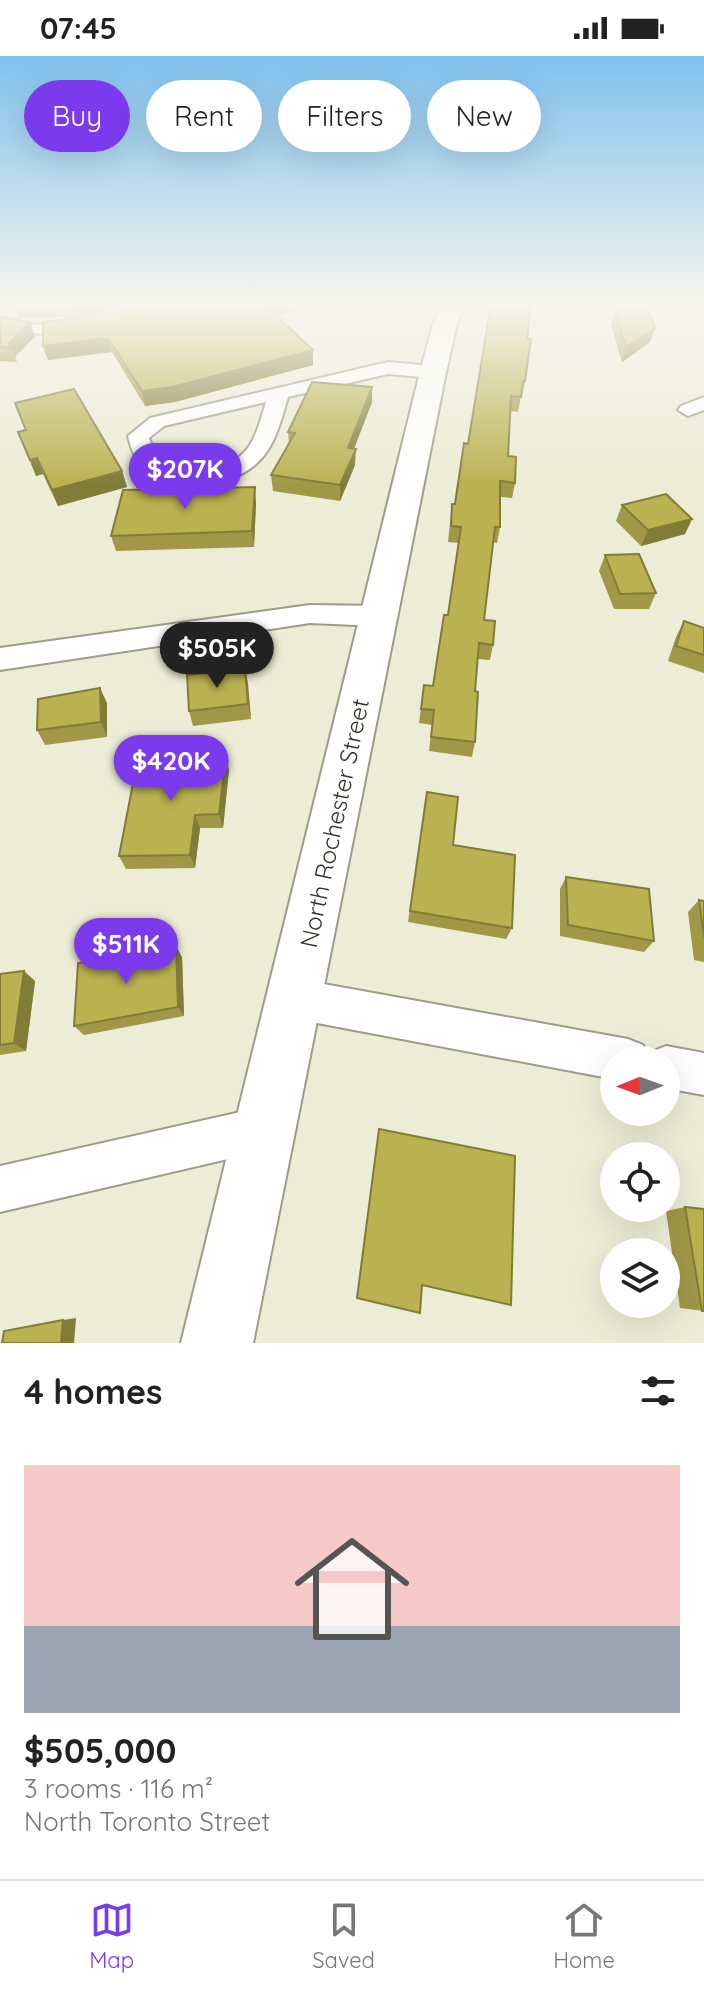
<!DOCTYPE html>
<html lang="en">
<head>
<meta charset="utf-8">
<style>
  :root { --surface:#fff; --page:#f2f2f2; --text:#222; --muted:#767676; --line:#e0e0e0; --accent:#7c3aed }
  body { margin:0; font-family:Quicksand,sans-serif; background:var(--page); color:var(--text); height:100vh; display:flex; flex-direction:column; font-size:30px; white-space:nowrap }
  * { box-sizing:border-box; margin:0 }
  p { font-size:26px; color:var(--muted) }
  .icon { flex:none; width:44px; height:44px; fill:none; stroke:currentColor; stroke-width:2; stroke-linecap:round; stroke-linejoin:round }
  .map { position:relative; height:1287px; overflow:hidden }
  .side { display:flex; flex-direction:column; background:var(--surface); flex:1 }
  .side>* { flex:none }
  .banner { position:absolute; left:24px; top:24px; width:656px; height:72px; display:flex; gap:16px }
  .needle { width:52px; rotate:269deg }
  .controls { position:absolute; left:600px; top:990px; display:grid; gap:16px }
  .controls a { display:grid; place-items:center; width:80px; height:80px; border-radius:50%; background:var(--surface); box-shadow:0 8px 32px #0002; font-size:40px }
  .price { position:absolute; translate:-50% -68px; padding:0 18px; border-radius:28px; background:var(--accent); color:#fff; font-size:26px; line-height:52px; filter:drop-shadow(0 2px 4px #0008) }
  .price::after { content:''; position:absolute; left:50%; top:48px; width:24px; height:18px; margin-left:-12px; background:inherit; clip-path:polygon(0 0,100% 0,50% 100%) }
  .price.active { background:#222; color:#fff }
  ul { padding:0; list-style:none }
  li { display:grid; align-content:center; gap:16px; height:424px; padding:0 24px }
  li span { display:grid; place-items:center; height:248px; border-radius:0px; color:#555 }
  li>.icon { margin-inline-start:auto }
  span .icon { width:144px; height:144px; fill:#fffc; stroke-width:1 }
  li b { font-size:34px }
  h2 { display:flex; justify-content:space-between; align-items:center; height:96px; padding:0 24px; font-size:34px }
  .tag { padding:0 28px; border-radius:36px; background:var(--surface); box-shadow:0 8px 32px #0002; font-size:28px; line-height:72px }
  .tag.active { background:var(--accent); color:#fff }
  .status { display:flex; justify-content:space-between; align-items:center; height:56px; padding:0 40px; background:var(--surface); direction:ltr }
  .status svg { height:22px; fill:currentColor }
  .tabs { display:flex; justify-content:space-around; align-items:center; height:112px; border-top:2px solid var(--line); background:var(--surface); font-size:22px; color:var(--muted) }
  .tabs a { display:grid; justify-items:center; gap:4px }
  .tabs .active { color:var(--accent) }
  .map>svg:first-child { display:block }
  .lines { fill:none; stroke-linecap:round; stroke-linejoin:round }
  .street-casing { stroke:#9e9c88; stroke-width:4 }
  .secondary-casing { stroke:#9e9c88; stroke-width:4 }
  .street { fill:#fff; fill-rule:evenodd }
  .secondary { fill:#fff; fill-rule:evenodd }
  .wall { fill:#a09846 }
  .shaded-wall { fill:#827c39 }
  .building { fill:#bab151; stroke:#827c39; stroke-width:2 }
  .labels { text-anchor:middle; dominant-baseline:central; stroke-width:6; stroke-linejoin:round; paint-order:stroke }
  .street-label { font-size:24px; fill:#33332a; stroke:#fff }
</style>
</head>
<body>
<div class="status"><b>07:45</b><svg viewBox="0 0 49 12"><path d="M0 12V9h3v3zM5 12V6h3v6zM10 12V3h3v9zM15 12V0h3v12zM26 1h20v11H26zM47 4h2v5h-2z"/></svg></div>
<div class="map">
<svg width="704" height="1287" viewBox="0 0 704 1287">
  <rect width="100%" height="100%" fill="#edecd6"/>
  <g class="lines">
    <defs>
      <g id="street">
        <path d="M0 261 34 269 81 263 90 268C71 285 23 277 0 271Z"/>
        <path d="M388 306 433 310 442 316 433 322 388 318 288 341C281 364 275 392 256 408 229 432 172 440 145 413 135 404 131 393 128 380L150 362ZM266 346C261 362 257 380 247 393 219 427 163 425 149 382L164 370Z"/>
        <polygon points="704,341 704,354 688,360 678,354 681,350"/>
        <polygon points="310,549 378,550 388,553 392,560 388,567 378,570 310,567 0,614 0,592"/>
        <polygon points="296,923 628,983 643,989 648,1002 651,996 666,990 704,997 704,1039 666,1032 666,1004 614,1004 614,1023 296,963 282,957 276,943 282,929"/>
        <polygon points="267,1050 283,1056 289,1072 283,1088 267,1094 0,1156 0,1110"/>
      </g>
      <polygon id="secondary" points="442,248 465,248 457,268 446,316 253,1287 181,1287 420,316 433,268"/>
    </defs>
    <!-- street casing -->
    <use href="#street" class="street-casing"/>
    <!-- secondary casing -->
    <use href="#secondary" class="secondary-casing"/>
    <!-- street -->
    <use href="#street" class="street"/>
    <!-- secondary -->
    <use href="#secondary" class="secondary"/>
  </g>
  <!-- wall -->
  <g class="wall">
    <polygon points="15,248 140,248 78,261 19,262"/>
    <polygon points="295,254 276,260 313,294 313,309 175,346 145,350 112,296 48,304 43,290"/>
    <polygon points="615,255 650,286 622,306 611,269"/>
    <polygon points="0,262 35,280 15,301 17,306 0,305"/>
    <polygon points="527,283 525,325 522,340 521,340 518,356 510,355 508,400 515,427 512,442 500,441 500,471 497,487 493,486 484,564 493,589 490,604 478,603 475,635 475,686 472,701 429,695 432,669 419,667 424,629 433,630 448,559 459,487 448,486 452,448 455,448 468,388"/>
    <polygon points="372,346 354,393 355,409 340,445 273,435 271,419 289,388 288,376"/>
    <polygon points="18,376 122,415 127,431 58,450 43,418 36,420"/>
    <polygon points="256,447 254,491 116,495 111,480"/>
    <polygon points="622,449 692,463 685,478 641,490 616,465"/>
    <polygon points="605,499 656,537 649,553 614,553 599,515"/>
    <polygon points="684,565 704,572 704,617 668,605 676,581"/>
    <polygon points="245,612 251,663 193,670 189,655"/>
    <polygon points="107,647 107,681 45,689 37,674"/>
    <polygon points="229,714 223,772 200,772 195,812 126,813 119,800"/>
    <polygon points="427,736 453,789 512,872 506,883 408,866"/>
    <polygon points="566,821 654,885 644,896 560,880 560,833"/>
    <polygon points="699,844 704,845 704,906 694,904 688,856"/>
    <polygon points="182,901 184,960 84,979 74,970"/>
    <polygon points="0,918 35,925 26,995 0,999"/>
    <polygon points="685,1151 704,1255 680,1252 666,1155"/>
  </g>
  <!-- shaded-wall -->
  <g class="shaded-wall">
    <polygon points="74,248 140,248 78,261"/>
    <polygon points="269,248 295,248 295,254 273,261 267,251"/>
    <polygon points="30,266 35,280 15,301 9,287"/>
    <polygon points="655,272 650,286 622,306 626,291"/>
    <polygon points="108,282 112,296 48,304 43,290"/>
    <polygon points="313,294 313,309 175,346 145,350 142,335"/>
    <polygon points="372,331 372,346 348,408 348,392"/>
    <polygon points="356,393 355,409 340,445 340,429"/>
    <polygon points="37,402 43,418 36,420 30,404"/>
    <polygon points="122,415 127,431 58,450 52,434"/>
    <polygon points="255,431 256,447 254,491 252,475"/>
    <polygon points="692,463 685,478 641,490 648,474"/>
    <polygon points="245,612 248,627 251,663 248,648"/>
    <polygon points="100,632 107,647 107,681 101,666"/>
    <polygon points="226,699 229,714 223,772 219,758"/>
    <polygon points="195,759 200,772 195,812 190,799"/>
    <polygon points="176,890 182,901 184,960 178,951"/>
    <polygon points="24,915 35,925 26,995 14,987"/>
    <polygon points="76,1262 74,1287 61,1287 63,1264"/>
  </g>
  <!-- building -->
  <g class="building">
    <polygon points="149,248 270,248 272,250 267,251 313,294 172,331 142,335 108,282 43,290 43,266 113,257"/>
    <polygon points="491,248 531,248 527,283 531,283 525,325 523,325 521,341 511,340 508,400 516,401 515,427 500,425 500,471 495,471 484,564 495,565 493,589 479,587 475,635 478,636 475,686 431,681 434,654 421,653 424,629 433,630 444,559 448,559 461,471 451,470 452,448 455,448 464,387 468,388"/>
    <polygon points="627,248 646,248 655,272 626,291 615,255"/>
    <polygon points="1,261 30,266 9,287 11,292 0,291"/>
    <polygon points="312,326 372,331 348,392 356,393 340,429 271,419 295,377 288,376"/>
    <polygon points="74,333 122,415 52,434 37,402 30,404 18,376 26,374 15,347"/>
    <polygon points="255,431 252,475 111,480 123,434"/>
    <polygon points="666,438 692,463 648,474 622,449"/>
    <polygon points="639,498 656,537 620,538 605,499"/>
    <polygon points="684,565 704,572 704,599 676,590"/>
    <polygon points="245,612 248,648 189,655 187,619"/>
    <polygon points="100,632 101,666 37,674 38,643"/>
    <polygon points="226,699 219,758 195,759 190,799 119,800 138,701"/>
    <polygon points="427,736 458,741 453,789 515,799 512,872 410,855"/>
    <polygon points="566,821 649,833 654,885 568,869"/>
    <polygon points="699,844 704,845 704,881"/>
    <polygon points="176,890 178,951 74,970 78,907"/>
    <polygon points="24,915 14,987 0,989 0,918"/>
    <polygon points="379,1073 515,1100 511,1249 422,1229 420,1257 357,1242"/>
    <polygon points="685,1151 704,1153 704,1255 702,1255"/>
    <polygon points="63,1264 61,1287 2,1287 4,1275"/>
  </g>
  <!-- sky -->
  <linearGradient id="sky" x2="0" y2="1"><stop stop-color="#7fc1ee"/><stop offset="0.58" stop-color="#f7f6ed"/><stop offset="1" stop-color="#f7f6ed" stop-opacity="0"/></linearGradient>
  <rect width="704" height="429" fill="url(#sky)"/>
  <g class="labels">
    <!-- street labels -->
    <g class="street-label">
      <text transform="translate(334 767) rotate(-78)">North Rochester Street</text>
    </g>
  </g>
</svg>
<div class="controls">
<a><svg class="needle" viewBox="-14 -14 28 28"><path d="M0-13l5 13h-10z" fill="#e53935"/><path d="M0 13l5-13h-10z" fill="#767676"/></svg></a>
<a><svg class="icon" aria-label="locate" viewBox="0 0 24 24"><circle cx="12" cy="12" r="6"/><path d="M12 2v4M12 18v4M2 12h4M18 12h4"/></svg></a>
<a><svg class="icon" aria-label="layers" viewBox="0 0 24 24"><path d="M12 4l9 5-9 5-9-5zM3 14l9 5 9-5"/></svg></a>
</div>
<b class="price" style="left:185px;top:455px">$207K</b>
<b class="price active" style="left:217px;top:634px">$505K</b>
<b class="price" style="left:171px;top:747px">$420K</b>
<b class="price" style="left:126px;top:930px">$511K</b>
<div class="banner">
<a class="tag active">Buy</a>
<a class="tag">Rent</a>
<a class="tag">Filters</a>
<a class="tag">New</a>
</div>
</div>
<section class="side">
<h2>4 homes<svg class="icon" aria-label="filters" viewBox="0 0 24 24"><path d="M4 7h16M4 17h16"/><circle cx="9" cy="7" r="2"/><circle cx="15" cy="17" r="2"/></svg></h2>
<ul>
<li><span style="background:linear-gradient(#f6c9c9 65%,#9aa5b1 0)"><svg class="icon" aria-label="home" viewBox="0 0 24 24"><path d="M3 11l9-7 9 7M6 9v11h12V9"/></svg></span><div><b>$505,000</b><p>3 rooms · 116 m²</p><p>North Toronto Street</p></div></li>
</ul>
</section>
<nav class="tabs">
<a class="active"><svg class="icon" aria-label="map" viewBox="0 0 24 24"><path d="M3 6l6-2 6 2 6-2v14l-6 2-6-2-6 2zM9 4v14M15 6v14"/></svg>Map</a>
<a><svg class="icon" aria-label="saved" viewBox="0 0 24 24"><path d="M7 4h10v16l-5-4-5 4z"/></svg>Saved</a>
<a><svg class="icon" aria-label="home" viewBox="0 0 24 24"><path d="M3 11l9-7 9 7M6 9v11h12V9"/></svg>Home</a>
</nav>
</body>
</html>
